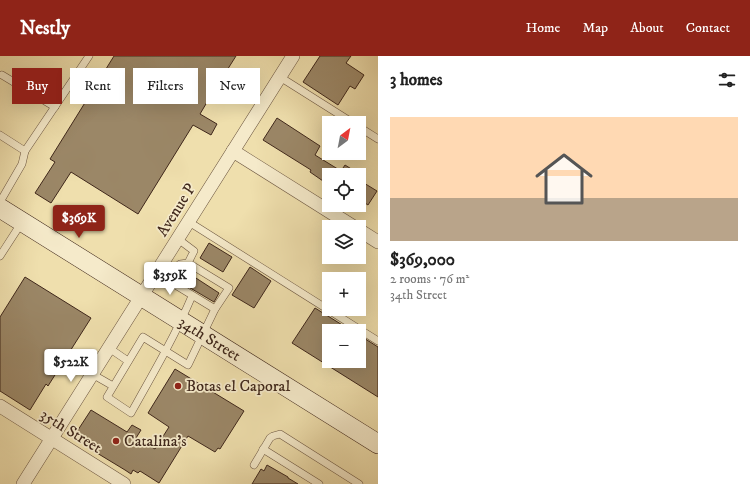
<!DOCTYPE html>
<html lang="en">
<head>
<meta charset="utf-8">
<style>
  :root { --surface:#fff; --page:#f6f6f6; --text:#222; --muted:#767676; --line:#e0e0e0; --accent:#8f2418 }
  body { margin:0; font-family:"IM FELL DW Pica",serif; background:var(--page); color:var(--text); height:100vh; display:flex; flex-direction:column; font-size:15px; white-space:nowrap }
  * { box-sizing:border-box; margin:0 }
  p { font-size:13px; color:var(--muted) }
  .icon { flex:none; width:22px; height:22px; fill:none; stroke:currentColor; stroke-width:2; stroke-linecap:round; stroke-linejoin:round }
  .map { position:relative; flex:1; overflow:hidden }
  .sheet { display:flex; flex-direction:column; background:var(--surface); width:372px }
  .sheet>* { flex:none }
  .hud { position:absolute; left:12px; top:12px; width:306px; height:36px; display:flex; gap:8px }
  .needle { width:26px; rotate:32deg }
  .buttons { position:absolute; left:322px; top:60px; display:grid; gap:8px }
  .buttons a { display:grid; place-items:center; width:44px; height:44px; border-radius:0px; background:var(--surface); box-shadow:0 4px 16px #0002; font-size:20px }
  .price { position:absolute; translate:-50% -34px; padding:0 9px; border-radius:4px; background:#fff; color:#222; font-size:13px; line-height:26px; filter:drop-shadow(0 1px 2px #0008) }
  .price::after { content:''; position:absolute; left:50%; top:24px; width:12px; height:9px; margin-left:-6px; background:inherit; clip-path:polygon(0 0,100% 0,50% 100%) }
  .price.on { background:var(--accent); color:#fff }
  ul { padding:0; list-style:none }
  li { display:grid; align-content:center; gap:8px; height:212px; padding:0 12px }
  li+li { border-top:1px solid var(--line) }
  li span { display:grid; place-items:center; height:124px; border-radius:0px; color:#555 }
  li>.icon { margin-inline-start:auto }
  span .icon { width:72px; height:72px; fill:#fffc; stroke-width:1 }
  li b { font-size:17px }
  h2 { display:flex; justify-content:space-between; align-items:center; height:48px; padding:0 12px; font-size:17px }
  .tag { padding:0 14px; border-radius:0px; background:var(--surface); box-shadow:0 4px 16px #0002; font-size:14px; line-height:36px }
  .tag.on { background:var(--accent); color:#fff }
  header { display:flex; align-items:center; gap:24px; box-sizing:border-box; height:56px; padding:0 20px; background:var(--accent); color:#fff }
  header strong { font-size:19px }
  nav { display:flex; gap:22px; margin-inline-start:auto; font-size:14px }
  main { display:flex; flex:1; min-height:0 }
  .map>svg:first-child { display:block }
  .building { fill:#9b8767; stroke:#3f271b }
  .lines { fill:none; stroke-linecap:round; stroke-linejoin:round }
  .lane-casing { stroke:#6b5540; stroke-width:8 }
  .street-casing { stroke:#6b5540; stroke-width:14 }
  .secondary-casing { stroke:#3f271b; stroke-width:20 }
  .lane { stroke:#f5eaca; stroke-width:7 }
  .street { stroke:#f5eaca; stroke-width:13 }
  .secondary { stroke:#f5eaca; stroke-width:19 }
  .poi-dot { fill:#8f2418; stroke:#f5eaca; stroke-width:1.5 }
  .labels { text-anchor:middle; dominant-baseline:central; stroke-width:3.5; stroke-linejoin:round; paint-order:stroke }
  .street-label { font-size:16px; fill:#3f271b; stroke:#f5eaca }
  .poi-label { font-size:16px; fill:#3f271b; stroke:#f5eaca; text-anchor:start }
</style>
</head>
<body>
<header>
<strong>Nestly</strong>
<nav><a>Home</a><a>Map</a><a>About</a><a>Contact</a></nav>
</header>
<main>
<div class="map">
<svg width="378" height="428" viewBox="0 0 378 428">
  <rect width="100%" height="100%" fill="#efdfad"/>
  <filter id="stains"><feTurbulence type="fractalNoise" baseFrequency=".005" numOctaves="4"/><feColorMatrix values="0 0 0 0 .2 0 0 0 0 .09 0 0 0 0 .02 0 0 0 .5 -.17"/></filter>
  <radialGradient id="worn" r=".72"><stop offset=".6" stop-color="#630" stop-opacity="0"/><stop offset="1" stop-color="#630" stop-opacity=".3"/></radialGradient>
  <!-- building -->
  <g class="building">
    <polygon points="114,0 236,0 224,19 237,27 229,39 216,31 200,58 217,68 211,79 193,69 138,158 71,116 51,147 35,137 55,106 50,103"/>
    <polygon points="320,0 351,0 346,7 364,19 355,33 350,30 338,49 303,26"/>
    <polygon points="277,62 320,90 315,99 341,115 345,109 361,119 327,119 323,125 310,116 311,114 263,84"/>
    <polygon points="359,124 377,135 368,149 359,143"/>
    <polygon points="209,187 232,201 223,216 200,202"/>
    <polygon points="250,211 271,225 254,252 232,239"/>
    <polygon points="182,213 219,237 214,246 175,223 178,216"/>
    <polygon points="25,221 91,262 48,330 46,328 30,354 0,335 0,261"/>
    <polygon points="315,252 352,275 329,275 329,305 359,305 359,279 378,291 378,341 292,287"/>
    <polygon points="175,313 244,355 220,393 218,392 215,396 188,380 159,427 140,415 138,417 133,414 131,418 125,414 92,394 95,389 76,377 91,354 127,376 132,369 141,374 136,382 155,393 169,371 148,357"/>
    <polygon points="267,409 288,421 288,422 298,428 252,428 261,413 264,415"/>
  </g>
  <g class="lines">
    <defs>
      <g id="lane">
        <polyline points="2,19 55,51"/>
        <polyline points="280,21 353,67"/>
        <polyline points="359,71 378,83"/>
        <polyline points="0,79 25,95"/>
        <polyline points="0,146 22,108 25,95 89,0"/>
        <polyline points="189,166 378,285"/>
        <path d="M178 183 194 195 188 207 229 232 215 253 188 309 143 281 107 341 131 357C153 318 175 280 192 240"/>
        <polyline points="0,200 22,166"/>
        <polyline points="188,207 180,208 174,213 169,225 215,253"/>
        <polyline points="109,292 128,305"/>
        <polyline points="92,318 113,330"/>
        <polyline points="263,393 319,428"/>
        <polyline points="254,409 270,382 273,380 280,378 359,428"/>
      </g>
      <g id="street">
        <polyline points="233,95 354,171"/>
        <polyline points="359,174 378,186"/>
        <polyline points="0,350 124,428"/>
        <polyline points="23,428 293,0"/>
      </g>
      <g id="secondary">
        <path id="s1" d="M0 152 378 388"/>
      </g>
    </defs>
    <!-- lane casing -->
    <use href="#lane" class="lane-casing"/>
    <!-- street casing -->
    <use href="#street" class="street-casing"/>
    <!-- secondary casing -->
    <use href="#secondary" class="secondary-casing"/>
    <!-- lane -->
    <use href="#lane" class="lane"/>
    <!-- street -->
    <use href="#street" class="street"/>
    <!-- secondary -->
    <use href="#secondary" class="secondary"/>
  </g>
  <!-- markers -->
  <g class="poi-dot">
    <circle cx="178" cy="330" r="4"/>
    <circle cx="116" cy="385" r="4"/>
  </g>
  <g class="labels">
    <!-- street labels -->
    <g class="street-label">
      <text transform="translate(176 154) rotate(-58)">Avenue P</text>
      <text stroke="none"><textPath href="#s1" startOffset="247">34th Street</textPath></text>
      <text transform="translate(71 375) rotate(32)">35th Street</text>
    </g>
    <!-- poi labels -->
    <g class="poi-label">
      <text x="186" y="330">Botas el Caporal</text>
      <text x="124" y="385">Catalina's</text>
    </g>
  </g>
  <rect width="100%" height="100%" filter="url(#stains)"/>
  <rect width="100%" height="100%" fill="url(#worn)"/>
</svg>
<div class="buttons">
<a><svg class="needle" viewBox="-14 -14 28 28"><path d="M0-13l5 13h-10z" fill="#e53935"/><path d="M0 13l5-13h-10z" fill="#767676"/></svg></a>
<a><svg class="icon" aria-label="locate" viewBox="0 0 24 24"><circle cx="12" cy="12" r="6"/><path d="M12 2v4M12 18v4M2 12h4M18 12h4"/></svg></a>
<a><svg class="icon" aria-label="layers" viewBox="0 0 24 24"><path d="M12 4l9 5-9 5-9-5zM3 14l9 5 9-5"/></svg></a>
<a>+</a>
<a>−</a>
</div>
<b class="price on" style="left:79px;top:183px">$369K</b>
<b class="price" style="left:170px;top:240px">$359K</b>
<b class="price" style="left:71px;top:327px">$522K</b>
<div class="hud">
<a class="tag on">Buy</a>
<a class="tag">Rent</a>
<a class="tag">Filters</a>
<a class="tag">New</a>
</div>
</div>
<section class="sheet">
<h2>3 homes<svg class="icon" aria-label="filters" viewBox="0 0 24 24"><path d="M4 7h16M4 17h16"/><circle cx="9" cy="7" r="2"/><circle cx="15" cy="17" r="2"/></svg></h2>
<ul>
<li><span style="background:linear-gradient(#ffd9b3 65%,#b9a48a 0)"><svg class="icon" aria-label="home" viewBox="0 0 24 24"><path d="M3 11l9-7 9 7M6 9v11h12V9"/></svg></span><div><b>$369,000</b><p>2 rooms · 76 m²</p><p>34th Street</p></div></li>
</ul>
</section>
</main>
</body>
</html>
